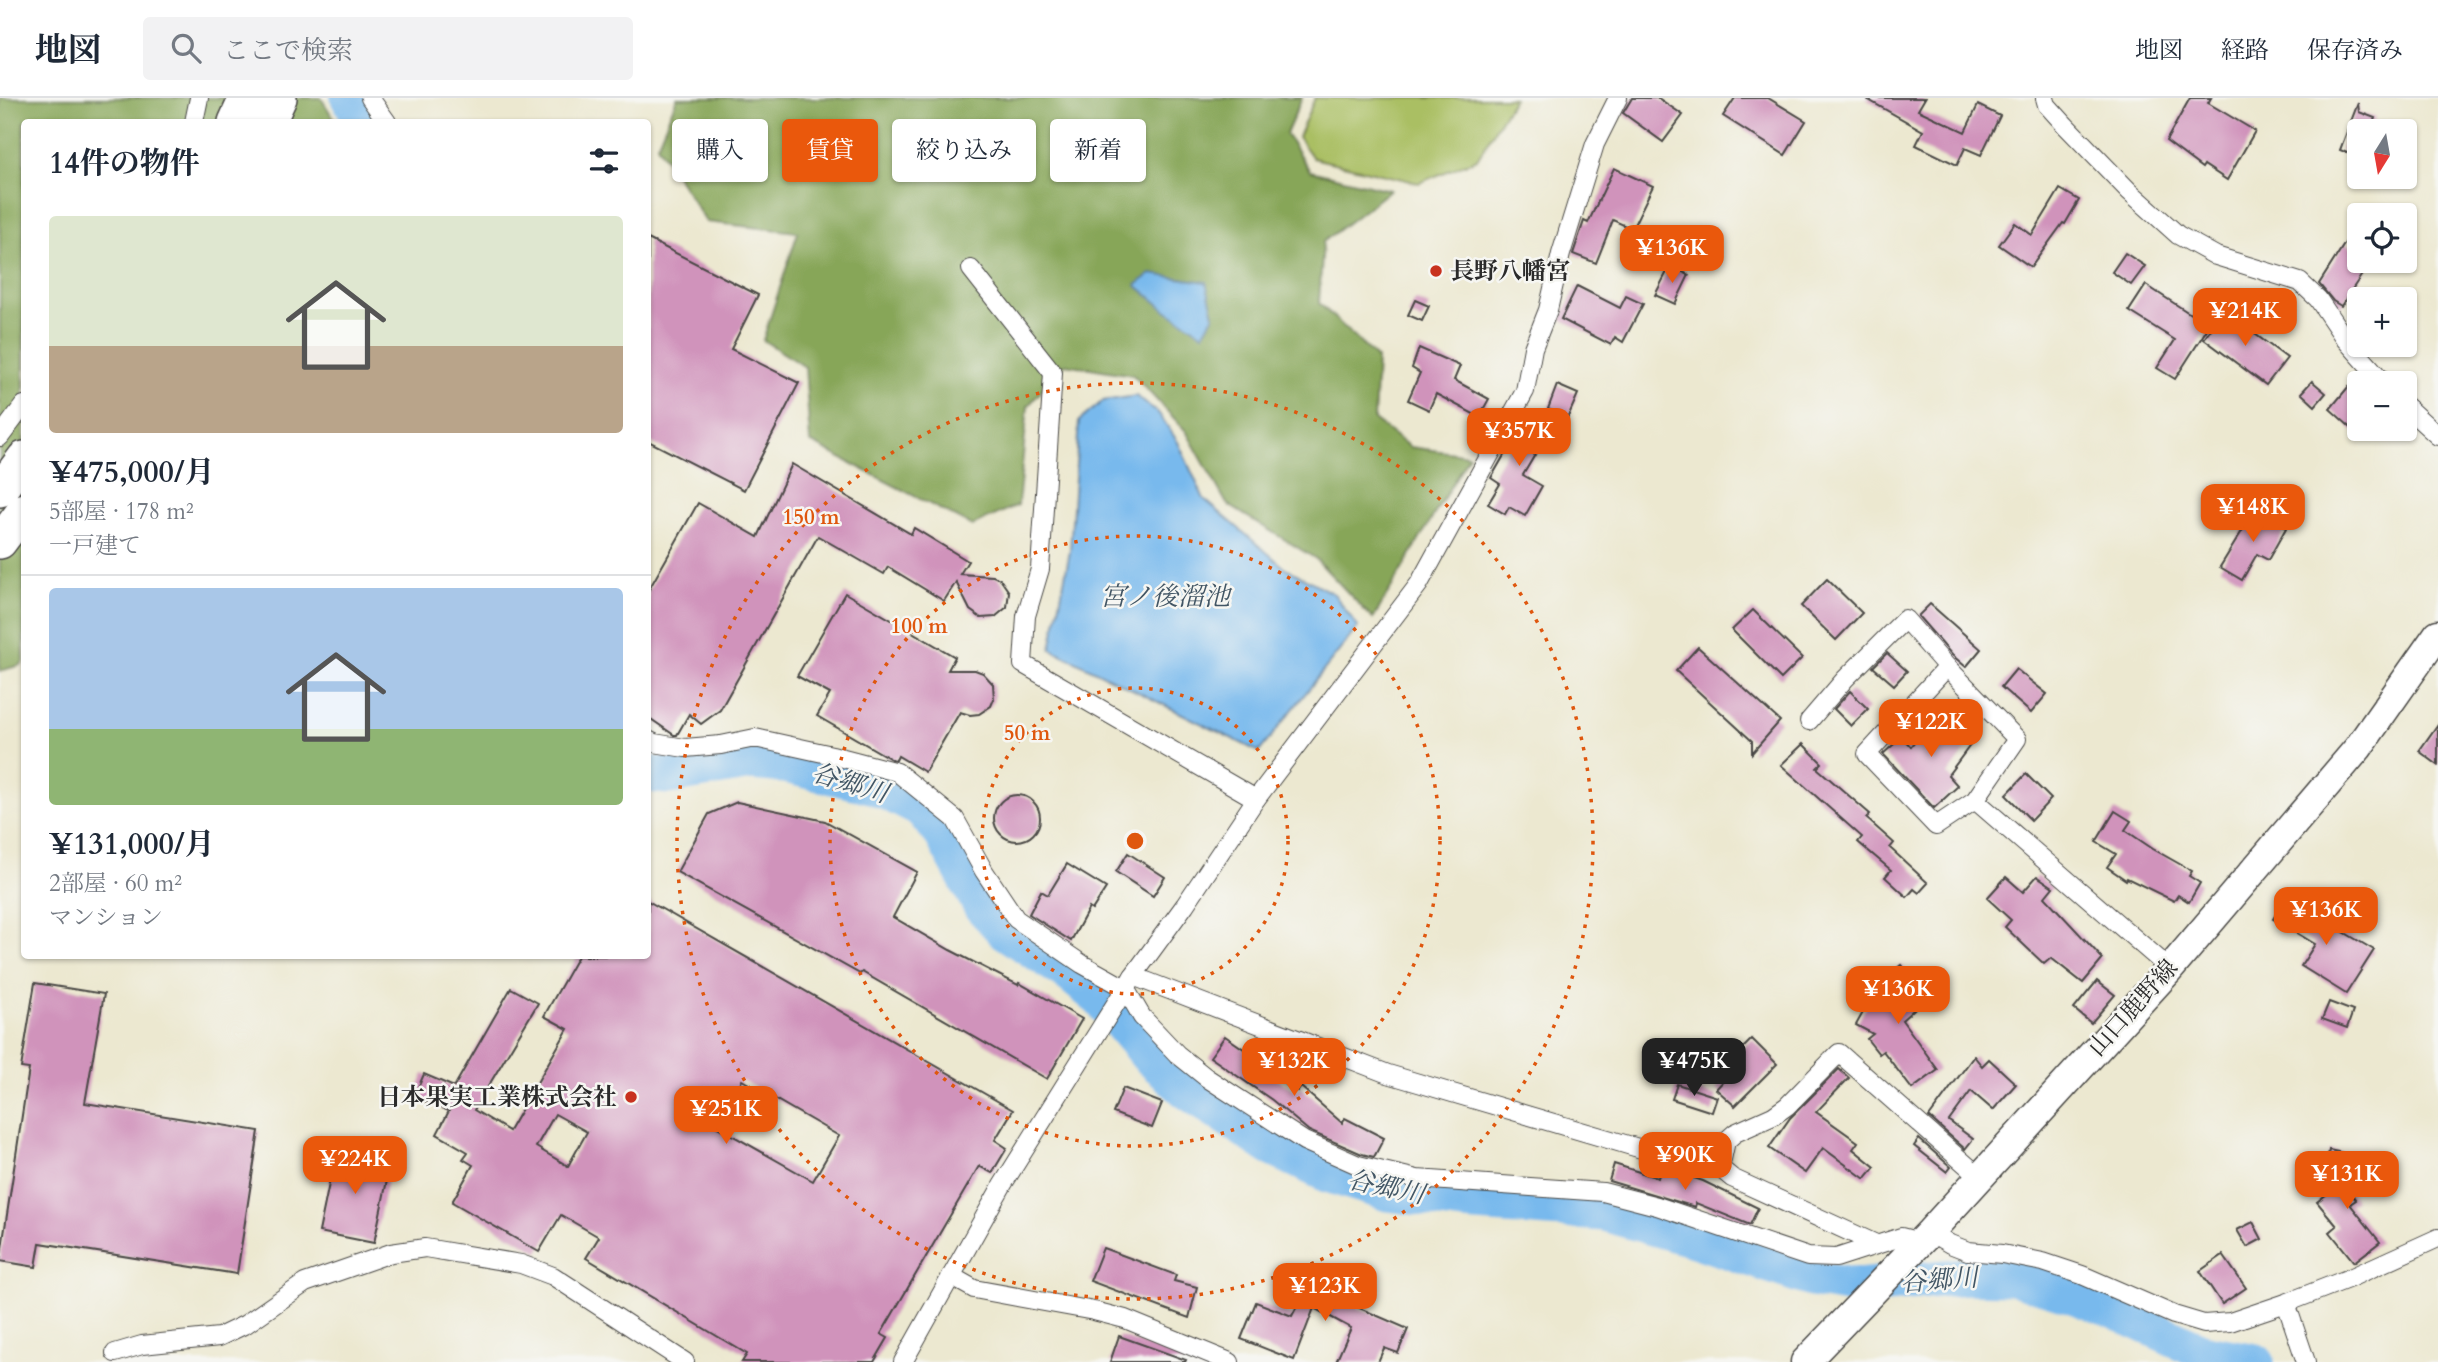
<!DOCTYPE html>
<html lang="ja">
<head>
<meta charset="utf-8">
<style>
  :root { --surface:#fff; --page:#f2f2f3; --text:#1f2937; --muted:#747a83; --line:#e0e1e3; --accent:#ea580c }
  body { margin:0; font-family:Cardo,"Noto Serif JP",serif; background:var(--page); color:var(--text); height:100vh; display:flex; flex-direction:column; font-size:26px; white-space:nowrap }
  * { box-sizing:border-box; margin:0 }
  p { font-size:23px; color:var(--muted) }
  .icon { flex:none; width:38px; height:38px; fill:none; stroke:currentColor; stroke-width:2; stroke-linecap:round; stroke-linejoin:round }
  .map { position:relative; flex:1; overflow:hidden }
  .side { position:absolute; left:21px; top:21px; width:630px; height:840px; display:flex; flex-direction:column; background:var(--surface); border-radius:7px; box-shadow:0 2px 5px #0004 }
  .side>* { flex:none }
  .banner { position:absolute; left:672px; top:21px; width:665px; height:63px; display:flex; gap:14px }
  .needle { width:46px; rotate:191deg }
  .tools { position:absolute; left:2347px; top:21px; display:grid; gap:14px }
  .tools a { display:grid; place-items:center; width:70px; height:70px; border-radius:7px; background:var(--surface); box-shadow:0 2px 5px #0004; font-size:35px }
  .price { position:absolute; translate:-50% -60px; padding:0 16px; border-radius:14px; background:var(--accent); color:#fff; font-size:23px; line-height:46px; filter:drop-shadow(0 2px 4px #0008) }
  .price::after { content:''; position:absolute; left:50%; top:42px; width:21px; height:16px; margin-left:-10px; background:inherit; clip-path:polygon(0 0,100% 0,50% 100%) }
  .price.selected { background:#222; color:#fff }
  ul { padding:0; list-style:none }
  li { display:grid; align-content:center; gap:14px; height:371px; padding:0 28px }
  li+li { border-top:2px solid var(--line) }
  li span { display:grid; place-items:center; height:217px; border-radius:7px; color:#555 }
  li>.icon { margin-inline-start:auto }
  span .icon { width:126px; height:126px; fill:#fffc; stroke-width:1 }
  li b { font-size:30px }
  h2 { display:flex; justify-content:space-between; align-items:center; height:84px; padding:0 28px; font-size:30px }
  .tag { padding:0 24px; border-radius:7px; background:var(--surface); box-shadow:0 2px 5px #0004; font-size:24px; line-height:63px }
  .tag.selected { background:var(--accent); color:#fff }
  header { display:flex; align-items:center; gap:42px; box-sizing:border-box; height:98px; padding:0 35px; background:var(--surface); border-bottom:2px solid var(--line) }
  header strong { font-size:33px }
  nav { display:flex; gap:38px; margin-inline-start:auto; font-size:24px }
  .search { width:490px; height:63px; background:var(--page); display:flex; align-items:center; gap:18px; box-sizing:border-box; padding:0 24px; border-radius:7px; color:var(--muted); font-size:26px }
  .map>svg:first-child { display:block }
  .green { fill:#aabf63; stroke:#6a7547; stroke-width:2 }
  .forest { fill:#87a659; stroke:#596842; stroke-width:2 }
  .water { fill:#78b9ed; stroke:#52728c; stroke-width:2 }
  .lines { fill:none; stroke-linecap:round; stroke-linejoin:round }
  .river { stroke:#78b9ed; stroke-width:37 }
  .building { fill:#d093bb; fill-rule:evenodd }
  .street-casing { stroke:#484744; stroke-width:20 }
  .primary-casing { stroke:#484744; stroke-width:31 }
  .highway-casing { stroke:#484744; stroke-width:36 }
  .street { stroke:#fff; stroke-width:18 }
  .primary { stroke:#fff; stroke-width:28 }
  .highway { stroke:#fff; stroke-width:33 }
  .ring { fill:none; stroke:#df570e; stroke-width:3.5; stroke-dasharray:3.5 7 }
  .poi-dot { fill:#c8321e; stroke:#f6f6f2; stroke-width:2.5 }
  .labels { text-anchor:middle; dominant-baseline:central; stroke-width:5; stroke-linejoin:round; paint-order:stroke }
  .poi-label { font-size:24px; font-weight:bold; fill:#2b2b2b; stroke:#f6f6f2; text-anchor:start }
  .street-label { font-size:24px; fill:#2b2b2b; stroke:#f6f6f2 }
  .water-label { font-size:26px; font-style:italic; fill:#425665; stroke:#f6f6f2 }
  .centre { fill:#df570e; stroke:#f6f6f2; stroke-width:3.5 }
  .ring-label { font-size:21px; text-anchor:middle; font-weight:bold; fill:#df570e; stroke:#f6f6f2; stroke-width:5; stroke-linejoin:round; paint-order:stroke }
</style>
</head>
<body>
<header>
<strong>地図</strong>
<div class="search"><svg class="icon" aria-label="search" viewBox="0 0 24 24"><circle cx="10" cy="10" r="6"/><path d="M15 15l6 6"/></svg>ここで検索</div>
<nav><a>地図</a><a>経路</a><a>保存済み</a></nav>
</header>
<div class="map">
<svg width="2438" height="1264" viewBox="0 0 2438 1264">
  <rect width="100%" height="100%" fill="#f6f6f2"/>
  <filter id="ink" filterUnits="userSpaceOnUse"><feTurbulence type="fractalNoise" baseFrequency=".0143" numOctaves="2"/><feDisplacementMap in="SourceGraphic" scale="14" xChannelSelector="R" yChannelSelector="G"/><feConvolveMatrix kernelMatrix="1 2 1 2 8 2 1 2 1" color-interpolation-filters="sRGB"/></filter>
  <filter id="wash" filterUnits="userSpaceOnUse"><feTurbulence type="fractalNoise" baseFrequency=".00686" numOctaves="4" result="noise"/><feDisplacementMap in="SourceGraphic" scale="28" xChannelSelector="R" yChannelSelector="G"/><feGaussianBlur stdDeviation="1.57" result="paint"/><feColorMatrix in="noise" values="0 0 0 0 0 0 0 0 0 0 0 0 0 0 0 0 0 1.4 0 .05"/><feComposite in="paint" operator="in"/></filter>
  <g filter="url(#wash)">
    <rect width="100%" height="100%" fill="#ece8d0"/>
    <!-- green -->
    <polygon class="green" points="1315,0 1514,0 1477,61 1419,85 1313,60 1298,39"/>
    <!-- forest -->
    <g class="forest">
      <polygon points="0,0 321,0 336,24 24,24 24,563 21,567 0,573"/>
      <polygon points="677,0 1302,0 1286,36 1310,73 1390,92 1323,144 1319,205 1377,261 1374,322 1410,349 1469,357 1373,521 1316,461 1227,406 1186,333 1133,277 1065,266 1028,308 1018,407 972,428 810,344 805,269 763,242 798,134 706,124 657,47"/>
    </g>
    <!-- water -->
    <g class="water">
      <polygon points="1151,176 1206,184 1214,217 1203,236 1166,212 1136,187"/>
      <polygon points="1136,298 1159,316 1178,344 1204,401 1284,469 1334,496 1358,529 1259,654 1051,551 1070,453 1079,323 1103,303"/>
    </g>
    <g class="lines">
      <!-- river -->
      <g class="river">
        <polyline points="349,0 364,24"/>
        <polyline points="648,676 669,678 751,664 785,667 875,688 922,712 942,736 981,808 1004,833 1069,876 1101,902 1148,958 1187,993 1270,1049 1327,1076 1388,1095 1462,1105 1604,1115 1697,1142 1811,1181 1858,1189 1965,1178 2013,1179 2064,1194 2108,1210 2206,1255 2256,1264"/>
      </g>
    </g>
    <g id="blocks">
      <!-- building -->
      <g class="building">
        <polygon points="1632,0 1658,0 1683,17 1663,44 1623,15"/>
        <polygon points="1735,0 1768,0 1806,23 1785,57 1723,18"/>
        <polygon points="1865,0 1925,0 1918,12 1965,34 1978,7 2000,18 1981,57 1965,50 1957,67 1916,47 1923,33"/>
        <polygon points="2190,0 2211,0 2208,5 2255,33 2227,82 2204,67 2202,70 2166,43"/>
        <polygon points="2358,5 2359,14 2375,20 2370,33 2359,33 2359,60 2340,52"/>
        <polygon points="1614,70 1653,88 1632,131 1613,122 1596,165 1573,156 1584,123 1588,125"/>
        <polygon points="2060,91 2079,102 2065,126 2063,125 2031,169 1999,147 2015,125 2032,137"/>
        <polygon points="648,141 758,197 731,251 799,285 744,392 648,343"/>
        <polygon points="2345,145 2359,154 2359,163 2371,163 2341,208 2333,203 2319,186"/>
        <polygon points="2125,155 2145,168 2131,187 2112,174"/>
        <polygon points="1670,168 1689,177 1675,206 1655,197"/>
        <polygon points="2146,187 2209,228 2175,281 2157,270 2175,242 2129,213"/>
        <polygon points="1577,188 1620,210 1626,198 1643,206 1623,244 1615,239 1611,247 1561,221"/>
        <polygon points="1415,202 1429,208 1422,223 1408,217"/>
        <polygon points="2224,213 2287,260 2266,287 2204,241"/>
        <polygon points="1419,250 1460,268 1454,282 1489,301 1479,319 1436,296 1429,312 1408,302 1420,275 1412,270"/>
        <polygon points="2312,283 2326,295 2315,308 2301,295"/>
        <polygon points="1557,287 1578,296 1568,319 1548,311"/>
        <polygon points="2349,288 2359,297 2359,337 2330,311"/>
        <polygon points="1529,314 1552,328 1523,377 1542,388 1525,418 1509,409 1505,416 1488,406 1500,386 1491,380"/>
        <polygon points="792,366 911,436 914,430 968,463 960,476 993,478 1000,481 1009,494 1007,509 995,519 981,520 970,512 956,484 944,503 888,469 884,476 818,438 720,612 701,626 689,616 677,637 674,637 648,619 648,493 698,405 758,439"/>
        <polygon points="2255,412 2286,430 2268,462 2257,456 2242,482 2220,469"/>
        <polygon points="1827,481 1862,515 1836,542 1801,508"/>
        <polygon points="845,495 955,559 948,572 975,572 983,575 993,586 994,601 991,608 979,616 970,617 960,614 925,674 898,658 896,662 891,661 817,618 830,596 797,578"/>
        <polygon points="1930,506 1981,551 1966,569 1952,557 1918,518"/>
        <polygon points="1753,512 1802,560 1781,581 1732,532"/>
        <polygon points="1698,549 1780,623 1752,655 1752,643 1676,573"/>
        <polygon points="1887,555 1907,573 1894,587 1873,569"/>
        <polygon points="2016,571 2047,596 2031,615 2001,589"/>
        <polygon points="1850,593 1868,611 1851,628 1834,611"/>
        <polygon points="1938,614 1974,642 1948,677 1958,688 1934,710 1883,656 1902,639 1911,649"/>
        <polygon points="2438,626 2438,667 2419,653"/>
        <polygon points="1803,646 1822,665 1817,670 1870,716 1866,720 1894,745 1890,750 1928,785 1919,795 1914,791 1907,799 1885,779 1891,772 1858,744 1862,739 1781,667"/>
        <polygon points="2026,676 2051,701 2031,722 2006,697"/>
        <circle cx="1017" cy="720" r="23"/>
        <polygon points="737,704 825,723 917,774 893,819 950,852 1018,887 1019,885 1082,921 1047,981 862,874 860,876 677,774 709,716"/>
        <polygon points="2115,713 2131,723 2125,732 2153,751 2192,773 2189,778 2200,785 2189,804 2178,797 2174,803 2127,780 2126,782 2107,769 2116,756 2096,744"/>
        <polygon points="1128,755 1165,779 1153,798 1116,774"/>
        <polygon points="1067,766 1106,790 1092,812 1089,810 1071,843 1029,816 1041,793 1048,797"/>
        <polygon points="2037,778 2053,789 2045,799 2103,861 2083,885 2051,860 2044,866 2005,829 2011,822 1987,800 2006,779 2023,794"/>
        <polygon points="2286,800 2374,852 2346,896 2301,868 2315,846 2273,821"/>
        <path d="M648 803 1013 1012 995 1042 1007 1050 992 1075 979 1068 881 1236 888 1240 874 1264H742L747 1256 586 1160 599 1139 561 1117 539 1154 452 1104 473 1067 463 1061 468 1054 437 1036 449 1013 414 999 424 976 454 989 511 890 538 905 474 1012 509 1033 568 931 544 918 578 858H648ZM742 982 839 1038 813 1083 716 1028ZM555 1016 587 1034 568 1068 536 1049Z"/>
        <polygon points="1901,867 1929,898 1902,922 1938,972 1912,991 1883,953 1879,956 1867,941 1873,936 1856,927 1879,886"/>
        <polygon points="2097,883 2115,897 2091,925 2074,911"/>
        <polygon points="35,885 104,896 85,1005 259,1033 237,1176 40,1145 36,1169 0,1163 29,971 21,970"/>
        <polygon points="2329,904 2353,913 2347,930 2322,921"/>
        <polygon points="1225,938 1254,958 1262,946 1282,960 1270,978 1298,993 1301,989 1342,1025 1345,1020 1384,1040 1374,1059 1362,1056 1309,1033 1272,1002 1210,959"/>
        <polygon points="1752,941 1777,966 1735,1008 1716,991 1739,966 1733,960"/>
        <polygon points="1974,958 1982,968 1989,961 2016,986 1993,1012 1971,993 1949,1023 1973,1041 1965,1051 1929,1019"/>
        <polygon points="1839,971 1849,980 1816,1014 1858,1044 1853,1051 1875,1069 1865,1081 1823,1050 1805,1075 1769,1050 1790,1020"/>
        <polygon points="1677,986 1717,999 1712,1014 1672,1001"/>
        <polygon points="1123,990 1162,1005 1152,1030 1113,1015"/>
        <polygon points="1919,1041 1951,1069 1947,1074 1914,1048"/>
        <polygon points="336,1052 391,1063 374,1145 319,1134"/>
        <polygon points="2329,1052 2357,1058 2350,1094 2356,1102 2350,1106 2380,1144 2354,1164 2330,1134 2337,1128 2317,1104 2353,1075 2326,1069"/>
        <polygon points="1614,1066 1658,1080 1661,1069 1703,1083 1758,1110 1750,1127 1696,1105 1695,1109 1609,1083"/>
        <polygon points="2253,1124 2262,1141 2247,1149 2237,1132"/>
        <polygon points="1103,1150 1176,1177 1174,1183 1197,1189 1189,1220 1090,1183"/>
        <polygon points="2223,1157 2246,1190 2222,1206 2200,1173"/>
        <polygon points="1316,1171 1363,1196 1357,1209 1408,1231 1398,1255 1384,1250 1378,1264 1336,1264 1351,1230 1314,1210 1294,1262 1241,1241 1256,1204 1292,1218"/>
        <polygon points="1119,1238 1186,1262 1185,1264 1110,1264"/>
      </g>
    </g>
  </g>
  <g filter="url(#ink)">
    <use href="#blocks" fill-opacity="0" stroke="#484744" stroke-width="2"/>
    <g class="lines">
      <defs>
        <g id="street">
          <polyline points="370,0 387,24"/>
          <polyline points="2045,0 2047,7 2066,28 2129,93 2178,137 2216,158 2300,184 2318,201 2345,241 2384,285"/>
          <polyline points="194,24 199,0"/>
          <polyline points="971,171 1053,275 1040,471 1026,518 1023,566 1256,701"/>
          <polyline points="2404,307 2438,338"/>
          <polyline points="0,339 24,307"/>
          <polyline points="1809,623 1845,581 1905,521 1947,569"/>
          <polyline points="648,642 654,645 685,650 721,647 755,640 832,657 897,674 955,721 984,773 1016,821 1082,866 1125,890 1142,919 1177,956 1207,980 1304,1043 1358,1067 1417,1081 1603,1094 1657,1108 1808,1159 1836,1160 1901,1139 1920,1144"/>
          <polyline points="1975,702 1936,728 1867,656 1947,569 2017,641 1975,702 2170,871"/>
          <polyline points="1133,878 1388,976 1689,1065 1720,1070"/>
          <polyline points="1930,1134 1950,1146 1968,1153 2002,1156 2043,1164 2082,1177 2174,1217 2204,1226 2230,1224 2286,1205 2350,1180 2438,1140"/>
          <polyline points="1876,1146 1732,1080 1720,1070 1726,1043 1735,1035 1773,1018 1787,1008 1839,955 1980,1079"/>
          <polyline points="951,1178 974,1191 1094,1213 1125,1221 1230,1264"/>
          <polyline points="2286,1205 2306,1264"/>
          <polyline points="115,1255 142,1247 219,1239 246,1226 305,1185 391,1155 425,1150 521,1166 553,1178 685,1264"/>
          <polyline points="903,1264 1003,1086 1133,878 1185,807 1256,701 1419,486 1525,293 1533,250 1548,212 1561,156 1595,46 1618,0"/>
        </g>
        <polyline id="primary" points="1805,1264 1930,1134 2170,871 2358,650 2438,536"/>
        <g id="highway">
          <polyline points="235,24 246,0"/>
          <polyline points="269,24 280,0"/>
          <polyline points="0,392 24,360"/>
          <polyline points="0,444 24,412"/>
        </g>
      </defs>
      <!-- street casing -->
      <use href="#street" class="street-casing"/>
      <!-- primary casing -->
      <use href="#primary" class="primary-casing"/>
      <!-- highway casing -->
      <use href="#highway" class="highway-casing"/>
      <!-- street -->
      <use href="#street" class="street"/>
      <!-- primary -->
      <use href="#primary" class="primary"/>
      <!-- highway -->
      <use href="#highway" class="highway"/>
    </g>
  </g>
  <!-- distance rings -->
  <g class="ring">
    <circle cx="1135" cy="743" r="153"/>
    <circle cx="1135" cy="743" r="305"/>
    <circle cx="1135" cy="743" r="458"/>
  </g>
  <!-- markers -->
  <g class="poi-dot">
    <circle cx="1436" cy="173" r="7"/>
    <circle cx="631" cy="999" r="7"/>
  </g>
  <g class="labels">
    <!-- poi labels -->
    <g class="poi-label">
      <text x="1450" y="173">長野八幡宮</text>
      <text x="617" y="999" text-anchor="end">日本果実工業株式会社</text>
    </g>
    <!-- street labels -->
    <g class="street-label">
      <text transform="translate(2133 910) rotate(-48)">山口鹿野線</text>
    </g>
    <!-- water labels -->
    <g class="water-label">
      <text x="1165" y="498">宮ノ後溜池</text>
      <text transform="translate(850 685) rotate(17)">谷郷川</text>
      <text transform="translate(1386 1089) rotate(12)">谷郷川</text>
      <text transform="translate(1939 1182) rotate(-4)">谷郷川</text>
    </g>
  </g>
  <circle cx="1135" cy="743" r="10" class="centre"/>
  <g class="ring-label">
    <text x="811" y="426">150 m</text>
    <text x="919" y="535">100 m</text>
    <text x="1027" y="642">50 m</text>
  </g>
</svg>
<div class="tools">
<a><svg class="needle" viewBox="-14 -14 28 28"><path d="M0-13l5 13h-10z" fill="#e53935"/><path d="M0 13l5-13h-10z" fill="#747a83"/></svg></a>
<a><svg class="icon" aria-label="locate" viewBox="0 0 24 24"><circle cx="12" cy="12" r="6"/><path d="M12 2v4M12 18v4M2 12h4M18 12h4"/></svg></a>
<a>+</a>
<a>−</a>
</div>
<b class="price" style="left:1672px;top:187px">¥136K</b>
<b class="price" style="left:2245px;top:250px">¥214K</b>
<b class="price" style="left:1519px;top:370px">¥357K</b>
<b class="price" style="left:2253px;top:446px">¥148K</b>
<b class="price" style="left:1931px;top:661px">¥122K</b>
<b class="price" style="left:2326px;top:849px">¥136K</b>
<b class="price" style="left:1898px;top:928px">¥136K</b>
<b class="price" style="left:1294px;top:1000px">¥132K</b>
<b class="price selected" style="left:1694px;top:1000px">¥475K</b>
<b class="price" style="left:726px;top:1048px">¥251K</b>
<b class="price" style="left:1685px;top:1094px">¥90K</b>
<b class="price" style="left:355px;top:1098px">¥224K</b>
<b class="price" style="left:2347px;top:1113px">¥131K</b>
<b class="price" style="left:1325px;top:1225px">¥123K</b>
<div class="banner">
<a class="tag">購入</a>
<a class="tag selected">賃貸</a>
<a class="tag">絞り込み</a>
<a class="tag">新着</a>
</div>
<section class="side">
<h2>14件の物件<svg class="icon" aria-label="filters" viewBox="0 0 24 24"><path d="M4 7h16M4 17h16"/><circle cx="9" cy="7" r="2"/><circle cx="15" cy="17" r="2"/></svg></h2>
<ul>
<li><span style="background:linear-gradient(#dfe7d0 60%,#b9a48a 0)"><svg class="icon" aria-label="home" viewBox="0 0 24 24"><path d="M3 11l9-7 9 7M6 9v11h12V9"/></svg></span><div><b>¥475,000/月</b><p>5部屋 · 178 m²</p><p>一戸建て</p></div></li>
<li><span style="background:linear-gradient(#a9c7e8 65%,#8fb573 0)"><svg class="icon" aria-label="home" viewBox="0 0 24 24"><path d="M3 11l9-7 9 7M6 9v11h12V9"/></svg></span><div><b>¥131,000/月</b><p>2部屋 · 60 m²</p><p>マンション</p></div></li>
</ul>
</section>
</div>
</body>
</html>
